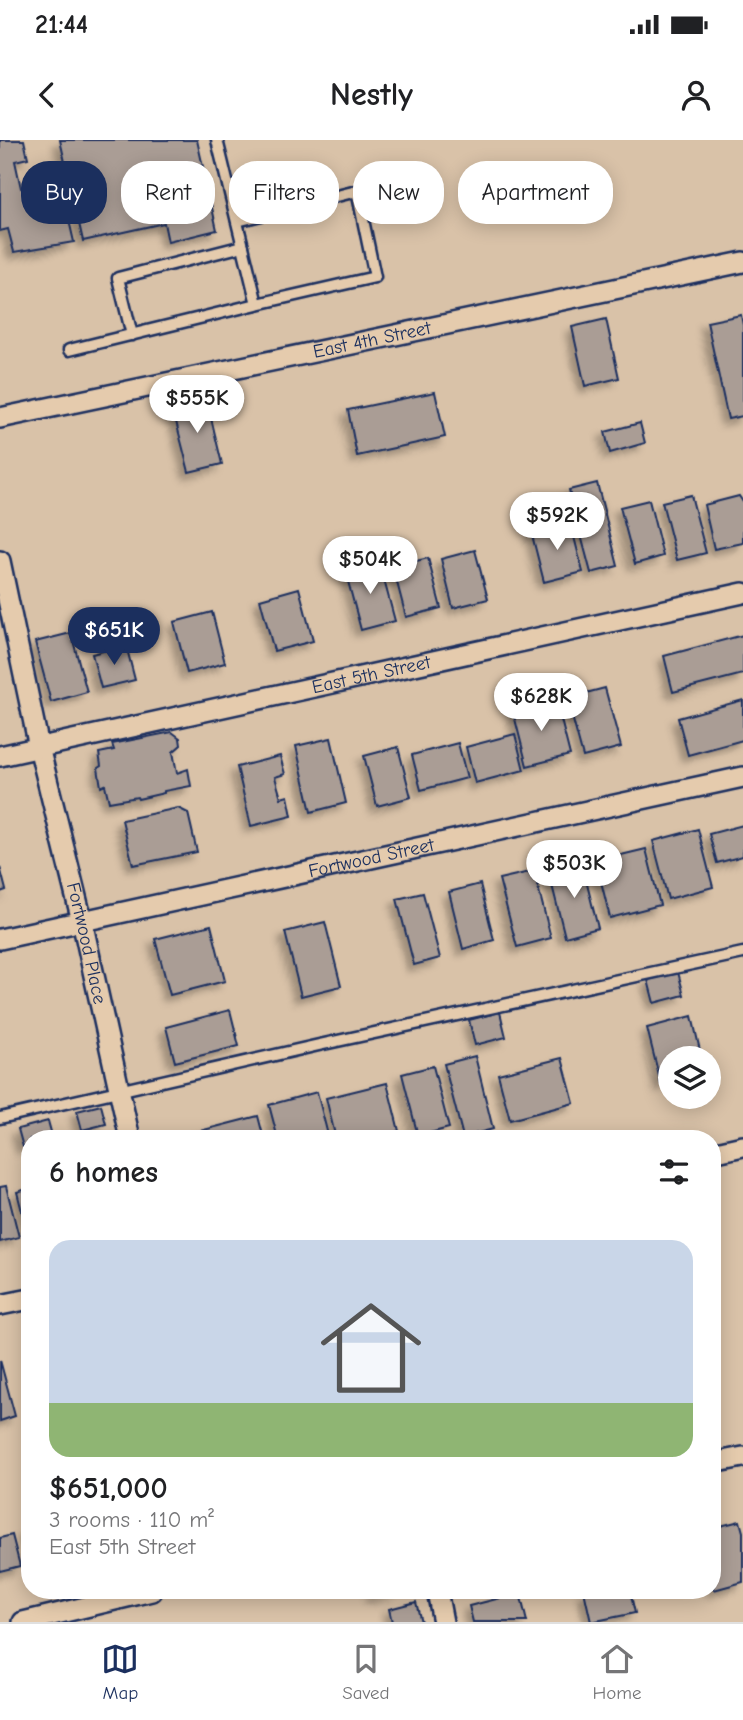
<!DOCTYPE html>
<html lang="en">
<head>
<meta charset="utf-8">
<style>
  :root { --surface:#fff; --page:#f2f2f2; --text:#202124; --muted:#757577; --line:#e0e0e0; --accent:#1b2f5e }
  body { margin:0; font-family:"Comic Neue",sans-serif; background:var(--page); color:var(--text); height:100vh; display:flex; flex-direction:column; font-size:26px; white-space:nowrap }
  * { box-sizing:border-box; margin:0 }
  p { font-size:23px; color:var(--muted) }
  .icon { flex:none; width:38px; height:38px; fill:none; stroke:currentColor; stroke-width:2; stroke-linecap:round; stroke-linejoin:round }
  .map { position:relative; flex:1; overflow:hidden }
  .panel { position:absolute; left:21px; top:990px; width:700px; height:469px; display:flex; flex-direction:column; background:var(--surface); border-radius:28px; box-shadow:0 4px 18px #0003 }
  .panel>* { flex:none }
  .banner { position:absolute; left:21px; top:21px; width:702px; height:63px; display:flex; gap:14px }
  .fabs { position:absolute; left:658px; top:906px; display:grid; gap:14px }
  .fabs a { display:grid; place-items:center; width:63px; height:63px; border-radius:50%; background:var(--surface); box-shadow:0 4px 18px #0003; font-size:35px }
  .price { position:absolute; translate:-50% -60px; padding:0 16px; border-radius:24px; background:#fff; color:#222; font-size:23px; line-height:46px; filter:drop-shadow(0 2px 4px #0008) }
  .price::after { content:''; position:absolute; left:50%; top:42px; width:21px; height:16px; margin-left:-10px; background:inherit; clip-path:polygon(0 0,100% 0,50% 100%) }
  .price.active { background:var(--accent); color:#fff }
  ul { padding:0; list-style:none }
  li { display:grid; align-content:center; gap:14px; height:371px; padding:0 28px }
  li span { display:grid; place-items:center; height:217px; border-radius:21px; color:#555 }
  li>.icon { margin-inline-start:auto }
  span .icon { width:126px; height:126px; fill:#fffc; stroke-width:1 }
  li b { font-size:30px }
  h2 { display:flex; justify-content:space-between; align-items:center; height:84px; padding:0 28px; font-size:30px }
  .chip { padding:0 24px; border-radius:28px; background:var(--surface); box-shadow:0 4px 18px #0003; font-size:24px; line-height:63px }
  .chip.active { background:var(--accent); color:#fff }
  .status { display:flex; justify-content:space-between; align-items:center; height:49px; padding:0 35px; background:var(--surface); direction:ltr }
  .status svg { height:19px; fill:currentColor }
  header { display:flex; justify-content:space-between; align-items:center; height:91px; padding:0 28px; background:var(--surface); font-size:32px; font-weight:600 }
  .menu { display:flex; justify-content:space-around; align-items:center; height:98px; border-top:2px solid var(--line); background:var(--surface); font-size:19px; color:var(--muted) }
  .menu a { display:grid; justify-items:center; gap:4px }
  .menu .active { color:var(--accent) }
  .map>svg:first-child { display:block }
  .building { fill:#aa9d95; stroke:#1b2f5e; stroke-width:2; filter:url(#shadow) }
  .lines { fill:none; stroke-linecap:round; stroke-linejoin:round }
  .service-casing { stroke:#1b2f5e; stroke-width:15 }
  .minor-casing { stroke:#1b2f5e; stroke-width:24 }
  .service { stroke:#e5cbad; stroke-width:10 }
  .minor { stroke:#e5cbad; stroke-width:19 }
  .labels { text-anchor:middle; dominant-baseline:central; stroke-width:5; stroke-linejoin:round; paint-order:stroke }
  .street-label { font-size:19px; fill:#1b2f5e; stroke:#e5cbad }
</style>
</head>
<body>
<div class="status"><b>21:44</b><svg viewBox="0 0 49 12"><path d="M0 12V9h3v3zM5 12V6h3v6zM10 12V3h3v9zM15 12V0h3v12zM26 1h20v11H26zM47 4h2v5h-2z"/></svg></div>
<header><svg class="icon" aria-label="back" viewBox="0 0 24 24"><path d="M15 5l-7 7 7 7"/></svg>Nestly<svg class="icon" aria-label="person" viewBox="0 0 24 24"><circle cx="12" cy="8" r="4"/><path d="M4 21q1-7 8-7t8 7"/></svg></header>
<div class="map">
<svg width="743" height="1482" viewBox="0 0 743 1482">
  <defs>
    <filter id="shadow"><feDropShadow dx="-6" dy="6" stdDeviation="3.5" flood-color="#0004"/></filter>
  </defs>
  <rect width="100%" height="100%" fill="#d9c2a8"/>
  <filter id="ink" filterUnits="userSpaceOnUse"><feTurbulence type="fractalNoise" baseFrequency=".0143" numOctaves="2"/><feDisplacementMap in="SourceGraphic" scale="14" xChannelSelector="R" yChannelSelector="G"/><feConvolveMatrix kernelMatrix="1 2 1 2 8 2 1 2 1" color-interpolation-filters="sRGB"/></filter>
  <g filter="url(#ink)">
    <!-- building -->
    <g class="building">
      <polygon points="0,0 24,0 28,18 15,21 21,48 59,37 74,102 14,112 8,89 0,91"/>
      <polygon points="60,0 197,0 217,90 168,102 164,83 83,101"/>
      <polygon points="741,175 743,185 743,276 728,279 707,182"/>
      <polygon points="606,179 619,238 585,246 572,187"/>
      <polygon points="435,252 445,297 357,316 348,270"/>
      <polygon points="206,257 222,324 189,332 172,266"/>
      <polygon points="640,283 645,303 610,313 605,292"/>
      <polygon points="597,343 618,426 591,433 569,350"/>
      <polygon points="691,355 706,413 677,420 662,362"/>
      <polygon points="739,356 743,362 743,403 714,409 704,365"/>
      <polygon points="649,360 663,416 635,424 620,367"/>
      <polygon points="570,381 583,432 544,442 531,391"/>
      <polygon points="475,410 488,459 453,468 441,419"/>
      <polygon points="428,418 441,468 406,477 393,427"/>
      <polygon points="379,421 395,481 361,490 345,430"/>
      <polygon points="299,448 313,501 274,511 260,459"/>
      <polygon points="212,472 225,523 187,533 174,482"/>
      <polygon points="71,493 87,552 51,562 35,502"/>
      <polygon points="743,495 743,534 673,552 664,516"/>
      <polygon points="126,505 135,540 101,548 92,514"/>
      <polygon points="605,548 621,607 583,617 567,558"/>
      <polygon points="556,560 570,615 527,626 513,571"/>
      <polygon points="743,560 743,600 688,615 678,578"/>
      <polygon points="172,592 180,598 181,605 173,612 177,633 188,629 191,646 164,651 164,653 138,659 137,657 109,662 105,645 101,647 98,628 101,626 99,613 114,610 112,604"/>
      <polygon points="515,594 524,630 475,643 466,607"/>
      <polygon points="331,598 346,663 311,672 296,606"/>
      <polygon points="458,603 467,638 421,650 412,615"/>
      <polygon points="398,607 411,657 377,666 364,616"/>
      <polygon points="280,616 285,634 275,637 281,658 288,656 292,676 251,686 237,627"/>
      <polygon points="178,668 188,673 197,712 133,725 122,680"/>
      <polygon points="743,685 743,716 717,723 709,694"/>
      <polygon points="698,689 713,747 668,759 653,701"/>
      <polygon points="646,709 660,765 610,778 596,721"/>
      <polygon points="582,724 598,788 565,797 549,733"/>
      <polygon points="0,727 6,750 0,752"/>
      <polygon points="534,731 551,798 517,807 499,739"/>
      <polygon points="480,744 494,800 463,809 449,752"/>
      <polygon points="423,753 440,818 414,825 397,759"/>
      <polygon points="325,782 341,846 301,856 285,792"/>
      <polygon points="211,785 225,841 170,855 155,799"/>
      <polygon points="678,832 684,855 654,863 648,840"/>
      <polygon points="230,870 239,906 175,922 166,887"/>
      <polygon points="500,872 506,897 475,905 469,880"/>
      <polygon points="692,876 702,919 670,919 670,942 661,944 647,888"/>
      <polygon points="475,916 493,989 463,997 444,924"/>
      <polygon points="562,918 574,963 510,980 498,934"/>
      <polygon points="433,926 449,988 418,996 402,934"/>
      <polygon points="387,943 399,991 368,999 336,999 326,958"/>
      <polygon points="317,952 329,999 278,999 269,965"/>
      <polygon points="101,965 106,984 82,990 77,971"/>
      <polygon points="258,976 264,999 197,999 196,992"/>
      <polygon points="48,981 53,999 30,999 30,1005 23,1007 18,989"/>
      <polygon points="6,1046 19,1097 0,1102 0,1047"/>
      <polygon points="30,1048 30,1085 26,1087 17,1052"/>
      <polygon points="0,1220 15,1276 0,1281"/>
      <polygon points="740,1381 743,1392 743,1442 714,1450 712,1388"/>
      <polygon points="30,1390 30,1412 25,1392"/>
      <polygon points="12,1395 20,1426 0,1431 0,1398"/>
      <polygon points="372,1451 398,1451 373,1457"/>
      <polygon points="584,1451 630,1451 635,1473 591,1482"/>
      <polygon points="520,1453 527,1482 473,1482 469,1466"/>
      <polygon points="416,1462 421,1482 392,1482 389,1469"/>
    </g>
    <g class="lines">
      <defs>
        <g id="service">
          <polyline points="237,81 357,51 375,137 257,164"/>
          <polyline points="132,195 118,138 243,106"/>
          <polyline points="69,210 257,164 217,0"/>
          <polyline points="0,978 319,905 743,813"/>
        </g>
        <g id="minor">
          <path id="s1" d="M0 278 743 122"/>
          <path id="s2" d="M0 421 39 607 82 781 130 999"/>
          <path id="s3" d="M0 616 743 453"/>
          <path id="s4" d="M0 799 743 637"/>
          <polyline points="712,1013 743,1006"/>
          <polyline points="0,1165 30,1159"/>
          <polyline points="712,1323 743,1317"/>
          <polyline points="437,1451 443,1482"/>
          <polyline points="23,1482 152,1451"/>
        </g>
      </defs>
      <!-- service casing -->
      <use href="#service" class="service-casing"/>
      <!-- minor casing -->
      <use href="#minor" class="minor-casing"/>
      <!-- service -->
      <use href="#service" class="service"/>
      <!-- minor -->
      <use href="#minor" class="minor"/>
    </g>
  </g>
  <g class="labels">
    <!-- street labels -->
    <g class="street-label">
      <text stroke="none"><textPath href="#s1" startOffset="380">East 4th Street</textPath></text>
      <text stroke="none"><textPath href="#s3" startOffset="380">East 5th Street</textPath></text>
      <text stroke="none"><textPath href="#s4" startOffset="380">Fortwood Street</textPath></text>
      <text stroke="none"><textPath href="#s2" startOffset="392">Fortwood Place</textPath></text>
    </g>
  </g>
</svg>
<div class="fabs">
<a><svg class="icon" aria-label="layers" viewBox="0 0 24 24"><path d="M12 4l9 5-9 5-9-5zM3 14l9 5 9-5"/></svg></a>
</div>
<b class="price" style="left:197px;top:295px">$555K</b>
<b class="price" style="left:557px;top:412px">$592K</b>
<b class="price" style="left:370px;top:456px">$504K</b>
<b class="price active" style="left:114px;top:527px">$651K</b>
<b class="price" style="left:541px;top:593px">$628K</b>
<b class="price" style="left:574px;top:760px">$503K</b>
<div class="banner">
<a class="chip active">Buy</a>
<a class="chip">Rent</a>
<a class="chip">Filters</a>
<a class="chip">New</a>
<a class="chip">Apartment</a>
</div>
<section class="panel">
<h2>6 homes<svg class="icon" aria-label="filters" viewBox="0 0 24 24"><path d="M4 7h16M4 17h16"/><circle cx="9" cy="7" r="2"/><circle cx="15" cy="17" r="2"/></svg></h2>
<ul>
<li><span style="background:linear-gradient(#c9d6e8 75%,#8fb573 0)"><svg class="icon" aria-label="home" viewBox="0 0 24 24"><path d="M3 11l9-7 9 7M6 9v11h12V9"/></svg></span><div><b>$651,000</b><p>3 rooms · 110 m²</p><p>East 5th Street</p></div></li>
</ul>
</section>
</div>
<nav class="menu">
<a class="active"><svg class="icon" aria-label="map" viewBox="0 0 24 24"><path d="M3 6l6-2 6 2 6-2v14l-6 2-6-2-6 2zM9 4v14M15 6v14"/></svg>Map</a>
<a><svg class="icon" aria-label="saved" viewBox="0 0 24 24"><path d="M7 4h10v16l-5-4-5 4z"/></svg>Saved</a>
<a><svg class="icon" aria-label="home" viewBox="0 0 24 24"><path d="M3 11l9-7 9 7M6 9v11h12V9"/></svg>Home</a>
</nav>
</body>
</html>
